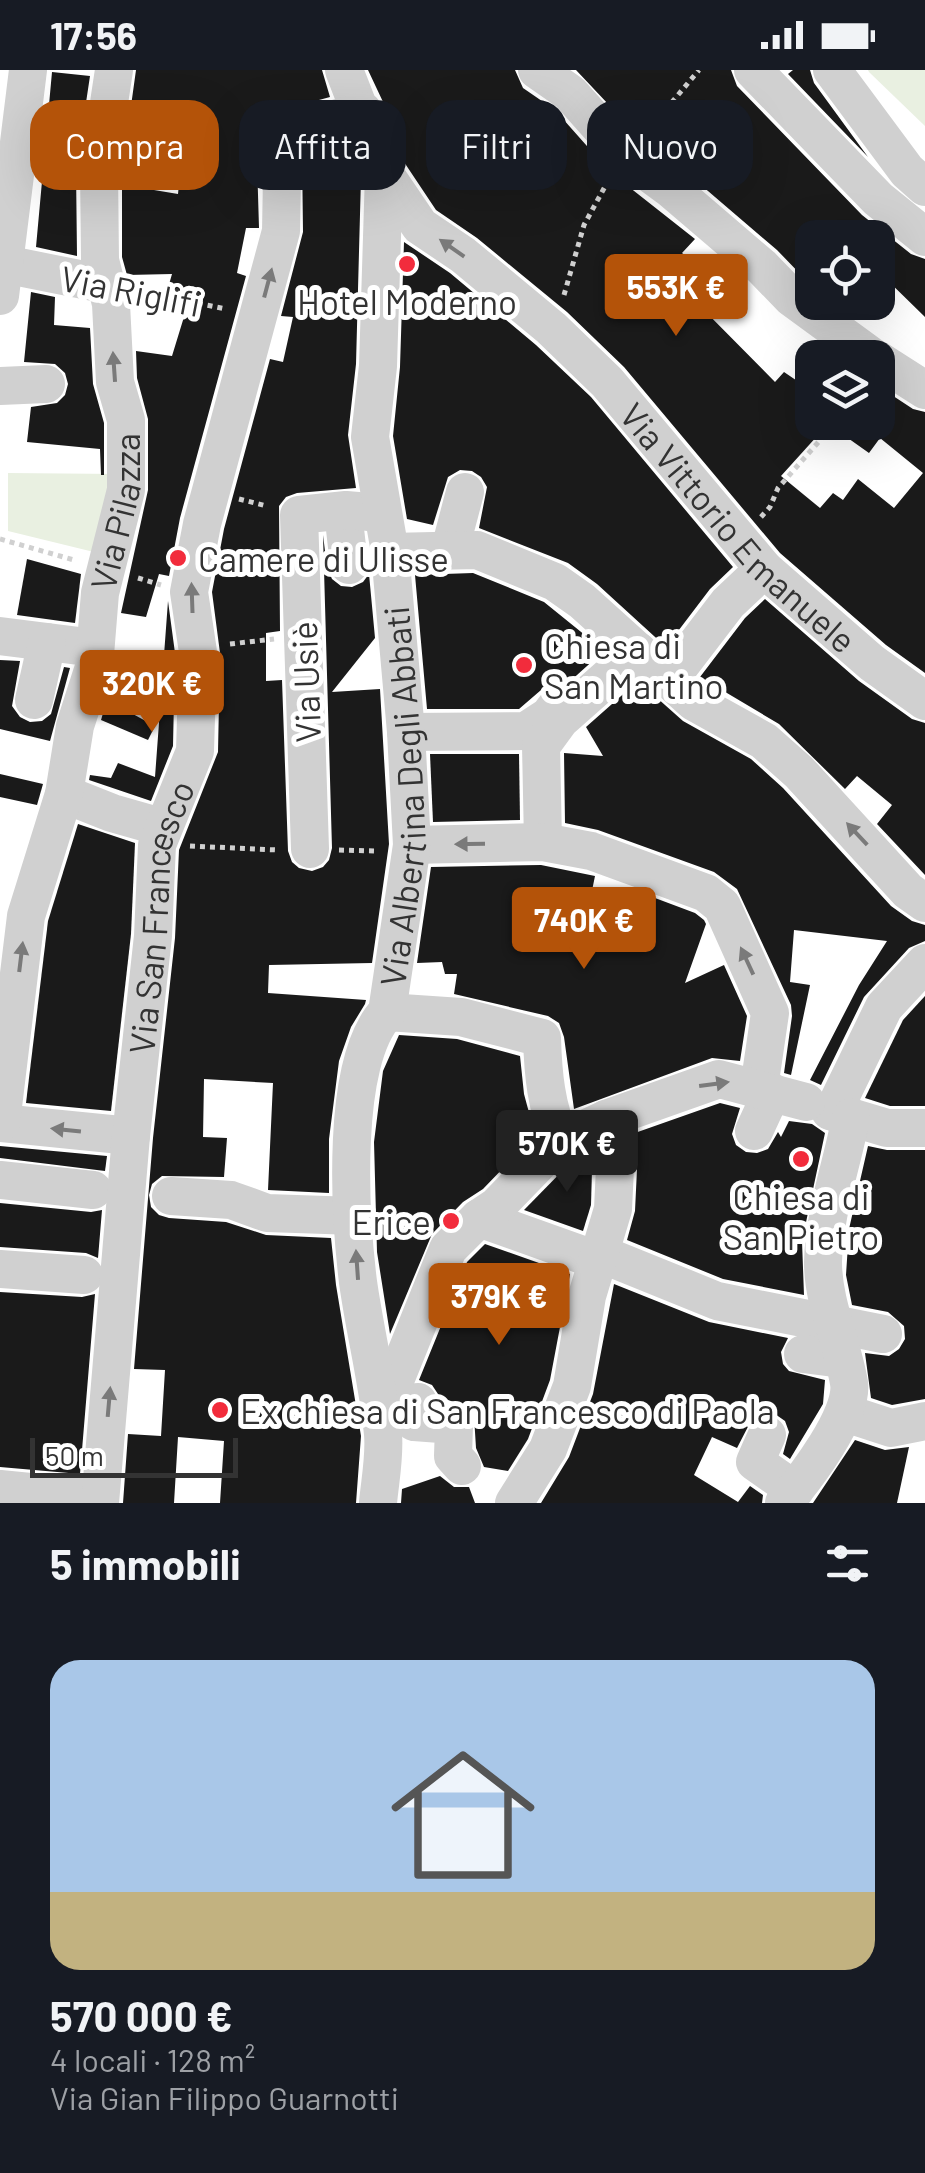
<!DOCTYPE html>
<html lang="it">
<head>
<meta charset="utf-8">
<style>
  :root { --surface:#171b24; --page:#20242c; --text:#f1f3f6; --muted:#9ea1a6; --accent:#b45309 }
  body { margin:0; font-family:Barlow,sans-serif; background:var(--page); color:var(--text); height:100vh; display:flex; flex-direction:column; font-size:38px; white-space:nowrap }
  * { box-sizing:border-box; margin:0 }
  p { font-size:32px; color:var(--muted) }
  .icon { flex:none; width:55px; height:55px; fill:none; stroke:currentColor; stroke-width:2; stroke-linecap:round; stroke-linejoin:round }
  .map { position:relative; height:1433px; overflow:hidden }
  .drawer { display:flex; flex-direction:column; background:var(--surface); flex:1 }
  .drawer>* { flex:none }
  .hud { position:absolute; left:30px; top:30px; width:865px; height:90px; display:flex; gap:20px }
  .tools { position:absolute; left:795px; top:150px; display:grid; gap:20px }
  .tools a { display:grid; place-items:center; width:100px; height:100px; border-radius:20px; background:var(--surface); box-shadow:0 10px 40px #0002; font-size:50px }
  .scale { position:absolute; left:30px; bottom:25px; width:208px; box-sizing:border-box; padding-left:10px; border:5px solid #333; border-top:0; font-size:28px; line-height:35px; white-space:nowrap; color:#333; -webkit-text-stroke:8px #fff; paint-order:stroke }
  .price { position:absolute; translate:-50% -85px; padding:0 22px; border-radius:10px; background:var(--accent); color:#fff; font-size:32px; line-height:65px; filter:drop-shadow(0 2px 5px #0008) }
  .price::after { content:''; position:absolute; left:50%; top:60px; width:30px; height:22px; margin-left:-15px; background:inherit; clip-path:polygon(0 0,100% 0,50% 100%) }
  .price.current { background:#222; color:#fff }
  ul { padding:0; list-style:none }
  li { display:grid; align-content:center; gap:20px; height:530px; padding:0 50px }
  li span { display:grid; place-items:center; height:310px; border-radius:30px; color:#555 }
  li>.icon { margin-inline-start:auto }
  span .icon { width:180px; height:180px; fill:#fffc; stroke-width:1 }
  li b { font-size:42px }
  h2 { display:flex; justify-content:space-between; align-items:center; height:120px; padding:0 50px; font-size:42px }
  .pill { padding:0 35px; border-radius:30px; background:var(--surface); box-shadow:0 10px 40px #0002; font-size:35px; line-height:90px }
  .pill.current { background:var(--accent); color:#fff }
  .status { display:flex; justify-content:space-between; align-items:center; height:70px; padding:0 50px; background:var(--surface); direction:ltr }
  .status svg { height:28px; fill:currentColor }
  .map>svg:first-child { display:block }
  .green { fill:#e9f0e1 }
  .building { fill:#1a1a1a; fill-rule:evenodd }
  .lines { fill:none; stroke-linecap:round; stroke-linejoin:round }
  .path { stroke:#d0d0d0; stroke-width:5; stroke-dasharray:5 5; stroke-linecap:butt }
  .minor { stroke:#d0d0d0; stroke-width:38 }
  .oneway { fill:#7a7a7a }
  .poi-dot { fill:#f22c3c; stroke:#fff; stroke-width:4 }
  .labels { text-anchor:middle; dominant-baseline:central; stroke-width:10; stroke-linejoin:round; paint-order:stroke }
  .street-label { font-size:35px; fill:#333; stroke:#fff }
  .poi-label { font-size:35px; fill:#333; stroke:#fff; text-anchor:start }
</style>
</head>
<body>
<div class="status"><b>17:56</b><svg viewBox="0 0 49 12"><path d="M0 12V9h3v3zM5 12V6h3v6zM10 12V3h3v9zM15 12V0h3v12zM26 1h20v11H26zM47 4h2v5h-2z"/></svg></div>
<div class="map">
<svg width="925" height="1433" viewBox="0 0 925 1433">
  <rect width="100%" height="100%" fill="#fff"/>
  <!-- green -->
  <g class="green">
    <polygon points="868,0 925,0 925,56 869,2"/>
    <polygon points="8,403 120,404 102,484 8,461"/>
  </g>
  <!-- building -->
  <g class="building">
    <path d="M136 0H322L330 27 271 43 261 49 256 58 259 158H246L237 203 246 206 180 448 169 506 159 504 146 547 121 543 148 420V349L137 308 136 281 172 286 191 224 168 218 172 204 127 205 122 187V101ZM140 56 184 62 178 124 136 117Z"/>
    <path d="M368 0H515L523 18 555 40 610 102 695 169 682 183 709 205 690 226 775 312 784 302 812 321V352H878V316L913 339 925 342V603L886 575 780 483 624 297 567 242 477 168 436 140 404 92 384 34ZM828 354 869 383 880 368 923 403 894 438 858 409 843 430 833 423 820 438 781 406Z"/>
    <polygon points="576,0 731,0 737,16 862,145 911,184 925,189 925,247 878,201 878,168 812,168 812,203 806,210 777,180 687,103 642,70"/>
    <polygon points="793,0 810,0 814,13 868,87 788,4"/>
    <polygon points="52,2 90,6 76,99 77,186 36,177"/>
    <polygon points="347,69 361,107 356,294 348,365 356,418 297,423 286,427 279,436 280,561 266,563 266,611 282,610 288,781 292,792 299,798 312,801 323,797 329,790 332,778 323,465 327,497 332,509 341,516 352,517 363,512 369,504 375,568 332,622 380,619 389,774 372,893 269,895 268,923 366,930 365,934 351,957 339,991 329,1069 329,1123 268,1120 273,1013 204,1009 203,1067 227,1068 224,1107 162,1106 152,1114 149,1125 151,1137 159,1145 169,1148 226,1152 266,1165 331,1168 336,1215 361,1366 356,1433 220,1433 224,1371 178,1367 174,1433 123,1433 128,1364 161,1366 165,1300 134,1299 153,1068 175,868 179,780 218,682 220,583 212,522 224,459 270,289 283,292 293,247 281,246 303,162 302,82"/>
    <polygon points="404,172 450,203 536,275 591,327 733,497 710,519 666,577 597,514 568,493 479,458 487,417 481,407 472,401 460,400 448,407 433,455 407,449 393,366 400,297"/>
    <polygon points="31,222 55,227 54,255 90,258 93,314 104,353 104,405 101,405 100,379 27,372 31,337 57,333 65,325 68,314 65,303 55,294 24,292"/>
    <polygon points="27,489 81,504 75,553 17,545"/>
    <polygon points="473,503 544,532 591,570 597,587 567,614 548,614 519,639 427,639 415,505"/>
    <polygon points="765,529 859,611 912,649 925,653 925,805 877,754 892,735 857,706 845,719 779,654 700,607 745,548"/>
    <polygon points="168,531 175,583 173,676 151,731 89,710 90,705 111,708 118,693 155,707"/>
    <polygon points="0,590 20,591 12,636 20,647 30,652 42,651 51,644 64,597 70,598 50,671 0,659"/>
    <polygon points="638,611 683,651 751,689 783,718 891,836 912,851 925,855 925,871 909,878 864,927 821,1015 810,1010 859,915 887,871 794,860 790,912 810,915 791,1005 784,1003 792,946 791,935 737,819 714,802 598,760 565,753 564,683 603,686 586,657"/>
    <polygon points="107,630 155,656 148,670 101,650"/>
    <polygon points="430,684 519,684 520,750 433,752"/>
    <polygon points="0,704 43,714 37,735 0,727"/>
    <polygon points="78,754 135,773 131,864 111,1041 26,1033 48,851"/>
    <polygon points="541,795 595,806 586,850 624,866 639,822 695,843 704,850 706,854 685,913 724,895 747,946 740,991 712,988 574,1039 564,967 559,953 548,946 454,924 457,904 445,904 442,892 417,893 431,797"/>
    <polygon points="925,926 925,1036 890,1036 865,1028 903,950"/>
    <polygon points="399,965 457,969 520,986 524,1024 535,1065 483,1119 463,1132 432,1164 390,1264 377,1182 374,1072 383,1001"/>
    <polygon points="720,1033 740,1038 732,1064 736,1075 746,1082 757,1083 768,1079 778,1062 781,1067 789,1051 812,1054 825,1063 802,1171 804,1225 723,1209 627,1170 635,1141 637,1099 632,1064"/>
    <polygon points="0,1076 107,1086 105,1101 0,1088"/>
    <polygon points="868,1076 887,1080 925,1080 925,1329 892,1335 871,1328 865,1283 889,1286 899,1279 905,1269 904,1256 888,1242 852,1235 846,1205 849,1159"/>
    <polygon points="589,1082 592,1100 591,1135 583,1161 524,1140 574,1089"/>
    <polygon points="0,1133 91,1142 102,1140 98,1188 86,1183 0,1177"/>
    <polygon points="485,1174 570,1204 550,1310 528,1369 508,1401 484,1397 476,1378 474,1346 467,1337 440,1327 432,1315 419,1310 467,1192"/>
    <polygon points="614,1214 709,1252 788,1268 781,1282 783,1294 789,1301 825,1310 823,1334 790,1389 783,1384 789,1362 785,1351 775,1344 764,1343 753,1347 737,1378 712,1367 694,1405 738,1432 750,1416 763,1425 762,1433 541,1433 569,1387 593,1324"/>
    <polygon points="0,1222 82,1227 95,1224 80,1404 0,1397"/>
    <polygon points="855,1370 885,1380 909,1377 897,1433 813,1433"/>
    <polygon points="440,1406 454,1417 469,1417 475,1433 401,1433 402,1419"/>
  </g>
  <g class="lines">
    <!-- path -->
    <g class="path">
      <polyline points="646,63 699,0"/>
      <polyline points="139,221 226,239"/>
      <polyline points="564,225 584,155 608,111"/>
      <polyline points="239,429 267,436"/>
      <polyline points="761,447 770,437 778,418 836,352"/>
      <polyline points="0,469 74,490"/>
      <polyline points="138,508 161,515"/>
      <polyline points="230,574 274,569"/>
      <polyline points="190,776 278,780"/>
      <polyline points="339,780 378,781"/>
    </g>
    <!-- minor -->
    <g class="minor">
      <path id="s1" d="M344 0 384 103 420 156 463 185 551 258 607 312 764 499 872 593 925 631"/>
      <polyline points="537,0 570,23 627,87 672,120 762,197 792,228 874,288"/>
      <polyline points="753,0 878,129 925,167"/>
      <polyline points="832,0 907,101 925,117"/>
      <polyline points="4,194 104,214"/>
      <polyline points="0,226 28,0"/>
      <polyline points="878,290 925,320"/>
      <polyline points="0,316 46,314"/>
      <polyline points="343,441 349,495"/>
      <polyline points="450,479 465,422"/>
      <polyline points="390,482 477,480 555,512 582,531 694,632 764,671 799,702 908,821 925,833"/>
      <polyline points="0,566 95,578"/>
      <polyline points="669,610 728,533 764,499"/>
      <polyline points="34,630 47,572"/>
      <polyline points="406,662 526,661 549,646 558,634"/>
      <polyline points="64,724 112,743 161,757"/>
      <polyline points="543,772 541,676 560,650 638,581"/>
      <polyline points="412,775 543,772 591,781 706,823 722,836 770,943 759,1018"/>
      <polyline points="310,779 299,445 346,440 381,443"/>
      <path d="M387 942 461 947 542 968C543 1003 546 1038 561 1070"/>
      <polyline points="830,1041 887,1058 925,1058"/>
      <polyline points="833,1042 884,937 925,893"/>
      <polyline points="0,1053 131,1066"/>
      <path id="s2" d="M1 1053 26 846 64 724 75 656 94 597 100 523 126 420V350L115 312 111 234 100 190 99 99 114 0"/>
      <polyline points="754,1061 772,1022"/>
      <polyline points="0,1110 93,1120"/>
      <polyline points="171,1126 231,1130 267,1143 355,1146"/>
      <polyline points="479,1148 599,1191"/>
      <polyline points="601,1184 717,1231 883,1264"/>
      <polyline points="0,1199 84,1205"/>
      <polyline points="803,1284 842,1289"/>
      <polyline points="418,1332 414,1352 454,1355 453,1386 462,1396"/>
      <polyline points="845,1343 891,1358 925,1351"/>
      <polyline points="387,1348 394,1313 448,1179 479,1148 497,1136 561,1070 606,1049 719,1009 806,1032"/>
      <polyline points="767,1365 755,1392 795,1420"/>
      <polyline points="0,1419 100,1429"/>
      <path id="s3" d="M100 1433 131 1066 153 866 157 775 195 681 198 582 189 522 202 454 281 161 282 107 277 65 363 41"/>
      <path id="s4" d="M378 1433C380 1411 385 1386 383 1364 378 1313 365 1262 358 1212 350 1146 340 991 387 942L412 775 406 662 390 482 370 367 378 296 384 103"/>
      <polyline points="514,1433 548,1379 572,1316 587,1226 613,1139 615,1098 606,1049"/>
      <path d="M784 1433C805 1408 854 1345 849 1313 842 1272 823 1233 823 1192 824 1143 842 1095 851 1047"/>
    </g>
  </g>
  <!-- one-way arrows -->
  <defs><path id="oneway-solid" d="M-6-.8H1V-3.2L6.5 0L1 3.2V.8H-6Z" transform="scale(2.5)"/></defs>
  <g class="oneway">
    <use href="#oneway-solid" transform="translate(452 178) rotate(-145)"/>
    <use href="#oneway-solid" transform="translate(268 213) rotate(-75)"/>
    <use href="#oneway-solid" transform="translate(114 297) rotate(-94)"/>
    <use href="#oneway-solid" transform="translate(192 528) rotate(-92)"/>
    <use href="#oneway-solid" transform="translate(857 764) rotate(-133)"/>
    <use href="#oneway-solid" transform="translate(470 774) rotate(179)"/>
    <use href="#oneway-solid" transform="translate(21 887) rotate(-83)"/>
    <use href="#oneway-solid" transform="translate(747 891) rotate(-115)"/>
    <use href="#oneway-solid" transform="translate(714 1014) rotate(-8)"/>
    <use href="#oneway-solid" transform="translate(66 1060) rotate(-174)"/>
    <use href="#oneway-solid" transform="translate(357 1195) rotate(-94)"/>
    <use href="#oneway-solid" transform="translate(109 1332) rotate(-85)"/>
  </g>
  <!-- markers -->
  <g class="poi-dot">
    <circle cx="407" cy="194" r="10"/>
    <circle cx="178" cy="488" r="10"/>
    <circle cx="524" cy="595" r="10"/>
    <circle cx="801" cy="1089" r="10"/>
    <circle cx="451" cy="1151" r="10"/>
    <circle cx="220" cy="1340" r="10"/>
  </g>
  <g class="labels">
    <!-- street labels -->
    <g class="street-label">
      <text transform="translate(131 220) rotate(11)">Via Riglifi</text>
      <text stroke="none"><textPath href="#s2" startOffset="625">Via Pilazza</textPath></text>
      <text stroke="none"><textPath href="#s1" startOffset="615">Via Vittorio Emanuele</textPath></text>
      <text transform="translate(305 612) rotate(-92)">Via Usiè</text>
      <text stroke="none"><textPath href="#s4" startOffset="718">Via Albertina Degli Abbati</textPath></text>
      <text stroke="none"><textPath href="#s3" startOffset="590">Via San Francesco</textPath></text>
    </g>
    <!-- poi labels -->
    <g class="poi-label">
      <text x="407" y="231" text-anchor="middle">Hotel Moderno</text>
      <text x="198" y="488">Camere di Ulisse</text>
      <text x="544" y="575">Chiesa di<tspan x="544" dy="40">San Martino</tspan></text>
      <text x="801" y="1126" text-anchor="middle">Chiesa di<tspan x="801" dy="40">San Pietro</tspan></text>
      <text x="431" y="1151" text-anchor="end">Erice</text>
      <text x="240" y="1340">Ex chiesa di San Francesco di Paola</text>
    </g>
  </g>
</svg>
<div class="tools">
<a><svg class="icon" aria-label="locate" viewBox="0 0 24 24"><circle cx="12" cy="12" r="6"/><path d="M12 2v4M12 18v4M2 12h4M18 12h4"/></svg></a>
<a><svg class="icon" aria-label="layers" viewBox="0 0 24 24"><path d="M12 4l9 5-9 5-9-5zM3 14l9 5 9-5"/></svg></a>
</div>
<div class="scale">50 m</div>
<b class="price" style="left:676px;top:269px">553K €</b>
<b class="price" style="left:152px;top:665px">320K €</b>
<b class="price" style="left:584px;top:902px">740K €</b>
<b class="price current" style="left:567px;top:1125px">570K €</b>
<b class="price" style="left:499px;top:1278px">379K €</b>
<div class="hud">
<a class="pill current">Compra</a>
<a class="pill">Affitta</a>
<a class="pill">Filtri</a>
<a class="pill">Nuovo</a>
</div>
</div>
<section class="drawer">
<h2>5 immobili<svg class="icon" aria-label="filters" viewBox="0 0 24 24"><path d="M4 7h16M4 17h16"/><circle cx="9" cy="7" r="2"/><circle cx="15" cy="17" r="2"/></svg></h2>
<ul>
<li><span style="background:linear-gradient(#a9c7e8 75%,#c2b280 0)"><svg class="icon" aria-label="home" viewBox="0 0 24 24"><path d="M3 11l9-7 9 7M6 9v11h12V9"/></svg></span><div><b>570 000 €</b><p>4 locali · 128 m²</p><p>Via Gian Filippo Guarnotti</p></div></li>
</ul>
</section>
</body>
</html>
